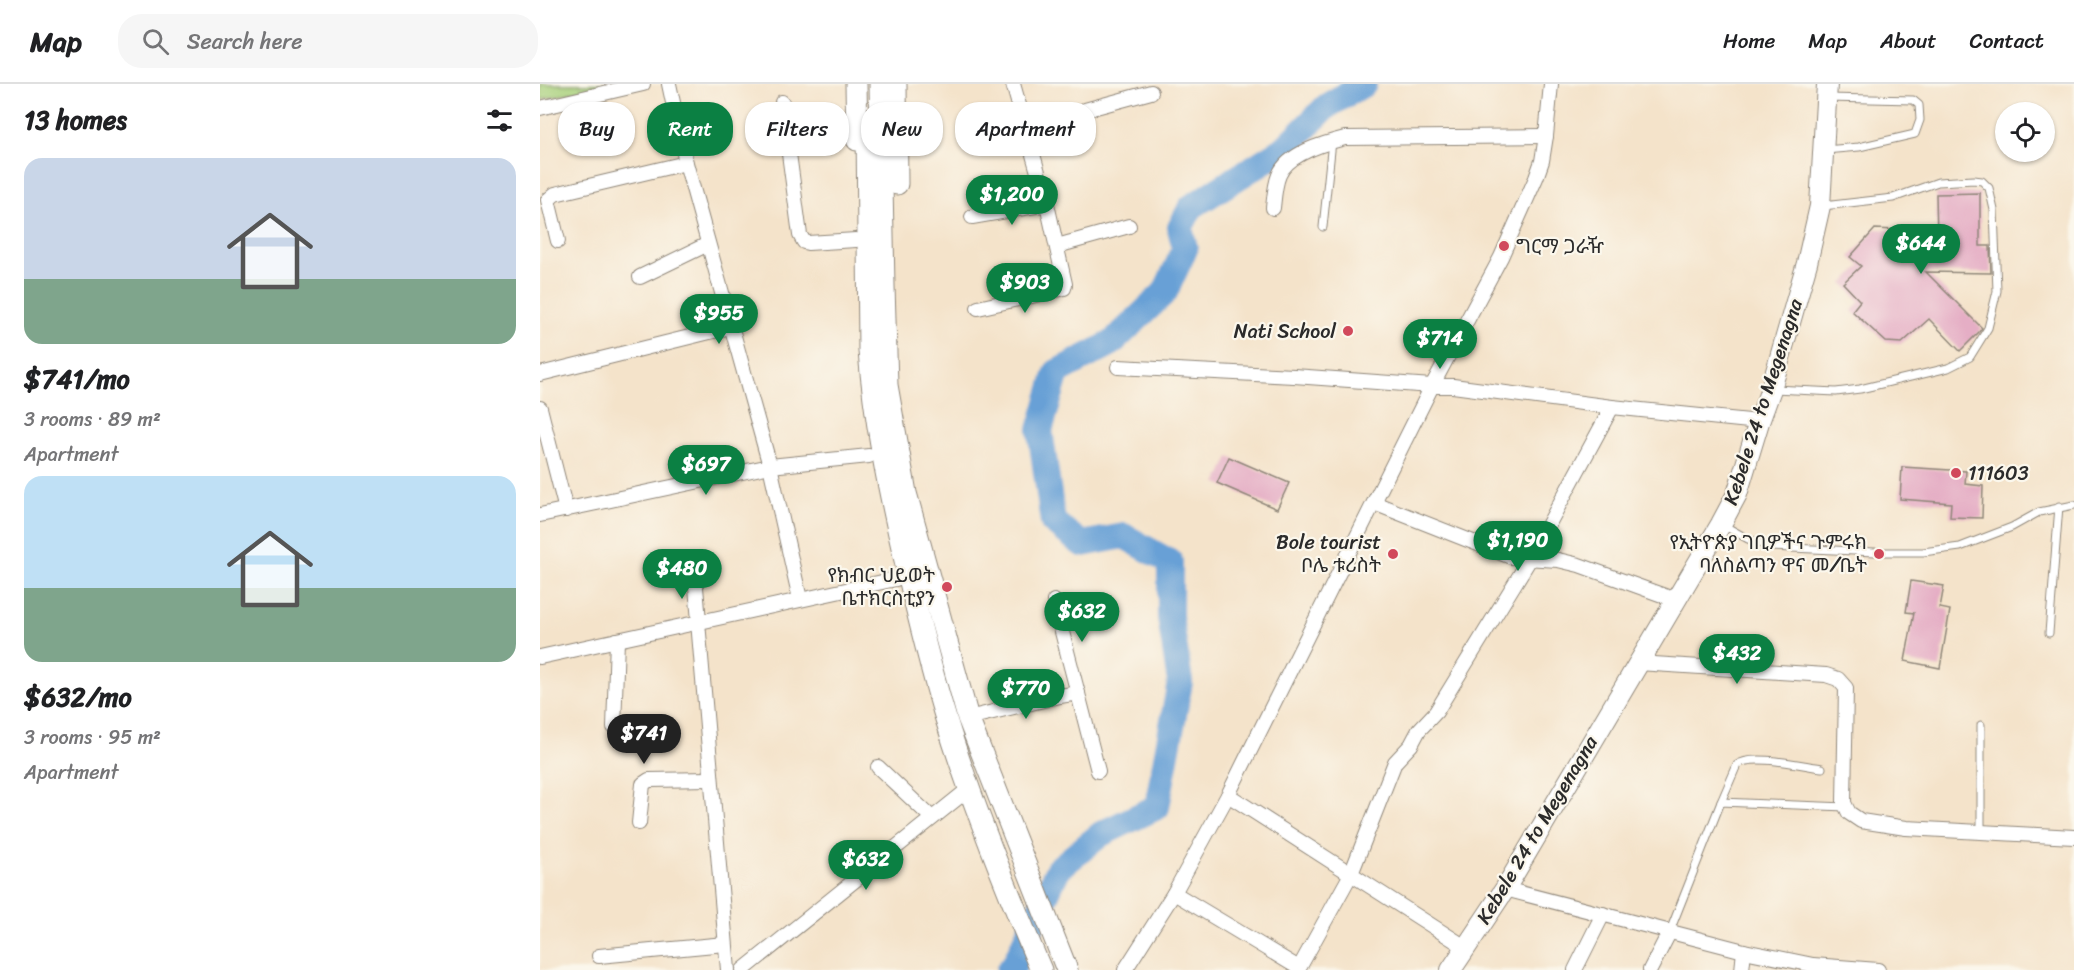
<!DOCTYPE html>
<html lang="en">
<head>
<meta charset="utf-8">
<style>
  :root { --surface:#fff; --page:#f6f6f6; --text:#202124; --muted:#757577; --line:#e0e0e0; --accent:#0b8043 }
  body { margin:0; font-family:Sriracha,"Noto Sans Ethiopic",sans-serif; background:var(--page); color:var(--text); height:100vh; display:flex; flex-direction:column; font-size:22px; white-space:nowrap }
  * { box-sizing:border-box; margin:0 }
  p { font-size:20px; color:var(--muted) }
  .icon { flex:none; width:33px; height:33px; fill:none; stroke:currentColor; stroke-width:2; stroke-linecap:round; stroke-linejoin:round }
  .map { position:relative; flex:1; overflow:hidden }
  .details { display:flex; flex-direction:column; background:var(--surface); width:540px }
  .details>* { flex:none }
  .banner { position:absolute; left:18px; top:18px; width:570px; height:54px; display:flex; gap:12px }
  .buttons { position:absolute; left:1455px; top:18px; display:grid; gap:12px }
  .buttons a { display:grid; place-items:center; width:60px; height:60px; border-radius:50%; background:var(--surface); box-shadow:0 2px 4px #0004; font-size:30px }
  .price { position:absolute; translate:-50% -51px; padding:0 14px; border-radius:21px; background:var(--accent); color:#fff; font-size:20px; line-height:39px; filter:drop-shadow(0 2px 3px #0008) }
  .price::after { content:''; position:absolute; left:50%; top:36px; width:18px; height:14px; margin-left:-9px; background:inherit; clip-path:polygon(0 0,100% 0,50% 100%) }
  .price.active { background:#222; color:#fff }
  ul { padding:0; list-style:none }
  li { display:grid; align-content:center; gap:12px; height:318px; padding:0 24px }
  li span { display:grid; place-items:center; height:186px; border-radius:18px; color:#555 }
  li>.icon { margin-inline-start:auto }
  span .icon { width:108px; height:108px; fill:#fffc; stroke-width:1 }
  li b { font-size:26px }
  h2 { display:flex; justify-content:space-between; align-items:center; height:72px; padding:0 24px; font-size:26px }
  .pill { padding:0 21px; border-radius:24px; background:var(--surface); box-shadow:0 2px 4px #0004; font-size:21px; line-height:54px }
  .pill.active { background:var(--accent); color:#fff }
  header { display:flex; align-items:center; gap:36px; box-sizing:border-box; height:84px; padding:0 30px; background:var(--surface); border-bottom:2px solid var(--line) }
  header strong { font-size:28px }
  nav { display:flex; gap:33px; margin-inline-start:auto; font-size:21px }
  .search { width:420px; height:54px; background:var(--page); display:flex; align-items:center; gap:15px; box-sizing:border-box; padding:0 21px; border-radius:24px; color:var(--muted); font-size:22px }
  main { display:flex; flex:1; min-height:0 }
  .map>svg:first-child { display:block }
  .green { fill:#a8d07b; stroke:#6a7e53; stroke-width:1.5 }
  .lines { fill:none; stroke-linecap:round; stroke-linejoin:round }
  .river { stroke:#67a0d6; stroke-width:26 }
  .building { fill:#e5aec5 }
  .lane-casing { stroke:#90877a; stroke-width:9 }
  .street-casing { stroke:#90877a; stroke-width:16 }
  .secondary-casing { stroke:#90877a; stroke-width:22 }
  .primary-casing { stroke:#90877a; stroke-width:23 }
  .lane { stroke:#fff; stroke-width:7 }
  .street { stroke:#fff; stroke-width:14 }
  .secondary { stroke:#fff; stroke-width:20 }
  .primary { stroke:#fff; stroke-width:21 }
  .poi-dot { fill:#d1495b; stroke:#fbf7ec; stroke-width:2 }
  .labels { text-anchor:middle; dominant-baseline:central; stroke-width:4.5; stroke-linejoin:round; paint-order:stroke }
  .poi-label { font-size:20px; fill:#2b2b2b; stroke:#fbf7ec; text-anchor:end }
  .street-label { font-size:20px; fill:#2b2b2b; stroke:#fbf7ec }
</style>
</head>
<body>
<header>
<strong>Map</strong>
<div class="search"><svg class="icon" aria-label="search" viewBox="0 0 24 24"><circle cx="10" cy="10" r="6"/><path d="M15 15l6 6"/></svg>Search here</div>
<nav><a>Home</a><a>Map</a><a>About</a><a>Contact</a></nav>
</header>
<main>
<section class="details">
<h2>13 homes<svg class="icon" aria-label="filters" viewBox="0 0 24 24"><path d="M4 7h16M4 17h16"/><circle cx="9" cy="7" r="2"/><circle cx="15" cy="17" r="2"/></svg></h2>
<ul>
<li><span style="background:linear-gradient(#c9d6e8 65%,#7fa58c 0)"><svg class="icon" aria-label="home" viewBox="0 0 24 24"><path d="M3 11l9-7 9 7M6 9v11h12V9"/></svg></span><div><b>$741/mo</b><p>3 rooms · 89 m²</p><p>Apartment</p></div></li>
<li><span style="background:linear-gradient(#bfe0f5 60%,#7fa58c 0)"><svg class="icon" aria-label="home" viewBox="0 0 24 24"><path d="M3 11l9-7 9 7M6 9v11h12V9"/></svg></span><div><b>$632/mo</b><p>3 rooms · 95 m²</p><p>Apartment</p></div></li>
</ul>
</section>
<div class="map">
<svg width="1534" height="886" viewBox="0 0 1534 886">
  <rect width="100%" height="100%" fill="#fbf7ec"/>
  <filter id="ink" filterUnits="userSpaceOnUse"><feTurbulence type="fractalNoise" baseFrequency=".0167" numOctaves="2"/><feDisplacementMap in="SourceGraphic" scale="12" xChannelSelector="R" yChannelSelector="G"/><feConvolveMatrix kernelMatrix="1 2 1 2 8 2 1 2 1" color-interpolation-filters="sRGB"/></filter>
  <filter id="wash" filterUnits="userSpaceOnUse"><feTurbulence type="fractalNoise" baseFrequency=".008" numOctaves="4" result="noise"/><feDisplacementMap in="SourceGraphic" scale="24" xChannelSelector="R" yChannelSelector="G"/><feGaussianBlur stdDeviation="1.35" result="paint"/><feColorMatrix in="noise" values="0 0 0 0 0 0 0 0 0 0 0 0 0 0 0 0 0 1.4 0 .05"/><feComposite in="paint" operator="in"/></filter>
  <g filter="url(#wash)">
    <rect width="100%" height="100%" fill="#f4e3ca"/>
    <!-- green -->
    <polygon class="green" points="0,0 71,0 0,16"/>
    <g class="lines">
      <!-- river -->
      <polyline class="river" points="469,886 474,881 518,785 561,750 617,723 640,598 630,533 630,478 584,452 542,460 513,438 500,346 517,288 572,259 625,208 645,165 640,144 651,123 746,63 787,22 824,0"/>
    </g>
    <g id="blocks">
      <!-- building -->
      <g class="building">
        <polygon points="1440,109 1440,162 1450,162 1451,189 1386,188 1442,244 1439,248 1420,267 1389,235 1362,259 1346,258 1312,227 1320,217 1303,199 1321,182 1310,173 1335,145 1357,146 1382,168 1397,154 1396,110"/>
        <polygon points="689,373 749,399 737,425 677,399"/>
        <polygon points="1362,383 1426,387 1425,400 1443,402 1442,434 1410,433 1411,419 1360,415"/>
        <polygon points="1371,497 1404,502 1400,524 1410,526 1400,584 1365,577 1374,529 1366,528"/>
      </g>
    </g>
  </g>
  <g filter="url(#ink)">
    <use href="#blocks" fill-opacity="0" stroke="#90877a" stroke-width="1.5"/>
    <g class="lines">
      <defs>
        <g id="lane">
          <polyline points="1285,66 1319,63 1375,50 1380,36 1379,21 1373,16 1288,14"/>
          <polyline points="783,143 792,57"/>
          <polyline points="1234,305 1296,308 1320,305 1408,284 1430,273 1448,244 1457,207 1454,126 1449,104 1442,97 1434,96 1398,98 1353,114 1283,122"/>
          <polyline points="1183,441 1208,455 1230,463 1335,468 1383,468 1420,463 1472,443 1499,428 1534,421"/>
          <polyline points="1509,549 1519,422"/>
          <polyline points="1441,641 1441,748"/>
          <path d="M1181 718 1197 681C1211 669 1264 682 1282 684"/>
          <polyline points="1130,847 1181,718 1306,723"/>
        </g>
        <g id="street">
          <polyline points="129,0 146,79 230,382 260,515"/>
          <polyline points="242,18 260,151 264,158 268,159 316,156"/>
          <polyline points="0,24 103,0"/>
          <polyline points="486,42 611,8"/>
          <path d="M733 124C734 114 735 100 739 91 748 69 785 59 805 54L1006 52"/>
          <polyline points="432,133 507,120"/>
          <polyline points="18,157 8,116 15,110 146,79"/>
          <polyline points="517,162 589,142"/>
          <polyline points="100,193 168,160"/>
          <polyline points="438,224 513,207 524,204 525,200 507,120 473,0"/>
          <polyline points="578,283 754,292 892,302 913,302 1072,323 1219,338"/>
          <polyline points="0,290 190,243"/>
          <polyline points="0,324 26,426"/>
          <polyline points="834,419 971,473 1018,476 1039,481 1136,516"/>
          <polyline points="0,431 230,382 329,372"/>
          <polyline points="155,492 159,537"/>
          <polyline points="514,517 558,687"/>
          <polyline points="158,538 188,886"/>
          <polyline points="0,573 356,495"/>
          <polyline points="1098,579 1286,591 1298,595 1306,604 1304,719 1309,729 1321,737 1366,744 1534,753"/>
          <polyline points="428,634 520,612 538,609"/>
          <polyline points="74,643 77,556"/>
          <polyline points="338,683 392,734"/>
          <polyline points="688,711 811,790 758,886"/>
          <polyline points="99,739 103,700 109,696 171,695"/>
          <polyline points="965,805 1204,867 1273,881 1338,886"/>
          <polyline points="634,809 759,884"/>
          <polyline points="925,863 811,790 855,678 871,661 879,646 896,628 991,473 1072,323"/>
          <polyline points="59,872 185,860"/>
          <polyline points="203,886 430,704"/>
          <polyline points="585,886 634,809 688,711 892,302 961,173 996,94 1002,77 1006,52 1011,0"/>
          <polyline points="1035,886 1063,830"/>
          <polyline points="1110,886 1130,847"/>
          <polyline points="1202,886 1204,867"/>
        </g>
        <polyline id="secondary" points="911,886 965,805 1181,440 1197,410 1219,338 1231,305 1267,179 1280,122 1287,0"/>
        <g id="primary">
          <polyline points="316,0 317,56"/>
          <polyline points="340,0 344,202 347,301 366,409 428,634 527,886"/>
          <polyline points="356,0 357,100"/>
          <path d="M327 40 329 267C334 334 348 402 363 468 376 524 389 580 406 635 432 720 466 804 501 886"/>
        </g>
      </defs>
      <!-- lane casing -->
      <use href="#lane" class="lane-casing"/>
      <!-- street casing -->
      <use href="#street" class="street-casing"/>
      <!-- secondary casing -->
      <use href="#secondary" class="secondary-casing"/>
      <!-- primary casing -->
      <use href="#primary" class="primary-casing"/>
      <!-- lane -->
      <use href="#lane" class="lane"/>
      <!-- street -->
      <use href="#street" class="street"/>
      <!-- secondary -->
      <use href="#secondary" class="secondary"/>
      <!-- primary -->
      <use href="#primary" class="primary"/>
    </g>
  </g>
  <!-- markers -->
  <g class="poi-dot">
    <circle cx="964" cy="162" r="6"/>
    <circle cx="808" cy="247" r="6"/>
    <circle cx="1416" cy="389" r="6"/>
    <circle cx="853" cy="470" r="6"/>
    <circle cx="1339" cy="470" r="6"/>
    <circle cx="407" cy="503" r="6"/>
  </g>
  <g class="labels">
    <!-- poi labels -->
    <g class="poi-label">
      <text x="976" y="162" text-anchor="start">ግርማ ጋራዥ</text>
      <text x="796" y="247">Nati School</text>
      <text x="1428" y="389" text-anchor="start">111603</text>
      <text x="841" y="458">Bole tourist<tspan x="841" dy="23">ቦሌ ቱሪስት</tspan></text>
      <text x="1327" y="458">የኢትዮጵያ ገቢዎችና ጉምሩክ<tspan x="1327" dy="23">ባለስልጣን ዋና መ/ቤት</tspan></text>
      <text x="395" y="491">የክብር ህይወት<tspan x="395" dy="23">ቤተክርስቲያን</tspan></text>
    </g>
    <!-- street labels -->
    <g class="street-label">
      <text transform="translate(1223 318) rotate(-72)">Kebele 24 to Megenagna</text>
      <text transform="translate(997 746) rotate(-59)">Kebele 24 to Megenagna</text>
    </g>
  </g>
</svg>
<div class="buttons">
<a><svg class="icon" aria-label="locate" viewBox="0 0 24 24"><circle cx="12" cy="12" r="6"/><path d="M12 2v4M12 18v4M2 12h4M18 12h4"/></svg></a>
</div>
<b class="price" style="left:472px;top:142px">$1,200</b>
<b class="price" style="left:1381px;top:191px">$644</b>
<b class="price" style="left:485px;top:230px">$903</b>
<b class="price" style="left:179px;top:261px">$955</b>
<b class="price" style="left:900px;top:286px">$714</b>
<b class="price" style="left:166px;top:412px">$697</b>
<b class="price" style="left:978px;top:488px">$1,190</b>
<b class="price" style="left:142px;top:516px">$480</b>
<b class="price" style="left:542px;top:559px">$632</b>
<b class="price" style="left:1197px;top:601px">$432</b>
<b class="price" style="left:486px;top:636px">$770</b>
<b class="price active" style="left:104px;top:681px">$741</b>
<b class="price" style="left:326px;top:807px">$632</b>
<div class="banner">
<a class="pill">Buy</a>
<a class="pill active">Rent</a>
<a class="pill">Filters</a>
<a class="pill">New</a>
<a class="pill">Apartment</a>
</div>
</div>
</main>
</body>
</html>
